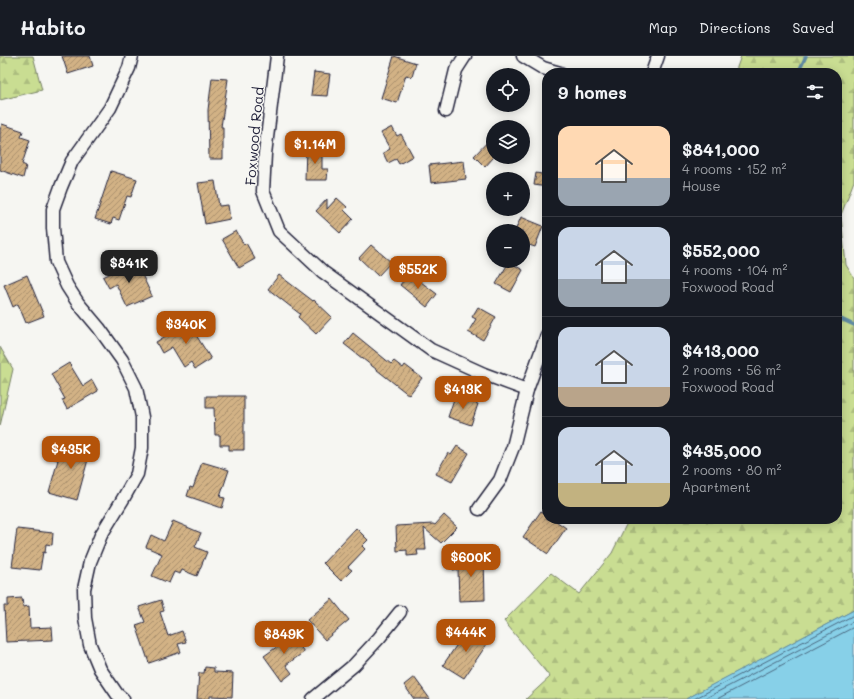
<!DOCTYPE html>
<html lang="en">
<head>
<meta charset="utf-8">
<style>
  :root { --surface:#171b24; --page:#242831; --text:#f1f3f6; --muted:#9ea1a6; --line:#363941; --accent:#b45309 }
  body { margin:0; font-family:Mali,sans-serif; background:var(--page); color:var(--text); height:100vh; display:flex; flex-direction:column; font-size:15px; white-space:nowrap }
  * { box-sizing:border-box; margin:0 }
  p { font-size:13px; color:var(--muted) }
  .icon { flex:none; width:22px; height:22px; fill:none; stroke:currentColor; stroke-width:2; stroke-linecap:round; stroke-linejoin:round }
  .map { position:relative; flex:1; overflow:hidden }
  .drawer { position:absolute; left:542px; top:12px; width:300px; height:456px; display:flex; flex-direction:column; background:var(--surface); border-radius:16px; box-shadow:0 2px 10px #0003 }
  .drawer>* { flex:none }
  .buttons { position:absolute; left:486px; top:12px; display:grid; gap:8px }
  .buttons a { display:grid; place-items:center; width:44px; height:44px; border-radius:50%; background:var(--surface); box-shadow:0 2px 10px #0003; font-size:20px }
  .price { position:absolute; translate:-50% -34px; padding:0 9px; border-radius:8px; background:var(--accent); color:#fff; font-size:13px; line-height:26px; filter:drop-shadow(0 1px 2px #0008) }
  .price::after { content:''; position:absolute; left:50%; top:24px; width:12px; height:9px; margin-left:-6px; background:inherit; clip-path:polygon(0 0,100% 0,50% 100%) }
  .price.active { background:#222; color:#fff }
  ul { padding:0; list-style:none }
  li { display:flex; align-items:center; gap:12px; height:100px; padding:0 16px }
  li+li { border-top:1px solid var(--line) }
  li span { display:grid; place-items:center; flex:none; width:112px; height:80px; border-radius:12px; color:#555 }
  li>.icon { margin-inline-start:auto }
  span .icon { width:48px; height:48px; fill:#fffc; stroke-width:1 }
  li b { font-size:17px }
  h2 { display:flex; justify-content:space-between; align-items:center; height:48px; padding:0 16px; font-size:17px }
  header { display:flex; align-items:center; gap:24px; box-sizing:border-box; height:56px; padding:0 20px; background:var(--surface); border-bottom:1px solid var(--line) }
  header strong { font-size:19px }
  nav { display:flex; gap:22px; margin-inline-start:auto; font-size:14px }
  .map>svg:first-child { display:block }
  .forest { fill:url(#forest-firs); stroke:#768066 }
  .water { fill:#87d0e8; stroke:#5f8aa3 }
  .lines { fill:none; stroke-linecap:round; stroke-linejoin:round }
  .shore { stroke:#4a6880; stroke-width:1 }
  .stream { stroke:#5f8aa3; stroke-width:3.5 }
  .building { fill:url(#building-hatch); stroke:#22223b }
  .minor-casing { stroke:#22223b; stroke-width:15 }
  .minor { stroke:#f6f6f2; stroke-width:12 }
  .labels { text-anchor:middle; dominant-baseline:central; stroke-width:3; stroke-linejoin:round; paint-order:stroke }
  .street-label { font-size:14px; fill:#22223b; stroke:#f6f6f2 }
</style>
</head>
<body>
<header>
<strong>Habito</strong>
<nav><a>Map</a><a>Directions</a><a>Saved</a></nav>
</header>
<div class="map">
<svg width="854" height="643" viewBox="0 0 854 643">
  <defs>
    <pattern id="forest-firs" width="22" height="20" patternUnits="userSpaceOnUse"><rect width="22" height="20" fill="#c9dd92"/><path d="M5 1l3.5 6h-7zM16 11l3.5 6h-7z" fill="#acbd7f"/></pattern>
    <pattern id="building-hatch" width="6" height="6" patternUnits="userSpaceOnUse"><rect width="6" height="6" fill="#d2b285"/><path d="M-1 1l2-2M0 6l6-6M5 7l2-2" fill="none" stroke="#aa906e"/></pattern>
  </defs>
  <rect width="100%" height="100%" fill="#f6f6f2"/>
  <filter id="ink" filterUnits="userSpaceOnUse"><feTurbulence type="fractalNoise" baseFrequency=".025" numOctaves="2"/><feDisplacementMap in="SourceGraphic" scale="8" xChannelSelector="R" yChannelSelector="G"/><feConvolveMatrix kernelMatrix="1 2 1 2 8 2 1 2 1" color-interpolation-filters="sRGB"/></filter>
  <g filter="url(#ink)">
    <!-- forest -->
    <g class="forest">
      <polygon points="0,0 33,0 42,34 0,44"/>
      <polygon points="741,0 854,0 854,125 841,159 846,209 854,222 854,554 686,643 526,643 550,621 504,565 551,517 579,538 612,497 629,463 837,463 837,17 735,17"/>
      <polygon points="0,291 13,313 0,370"/>
    </g>
    <!-- water -->
    <polygon class="water" points="854,554 854,643 686,643 708,631"/>
    <g class="lines">
      <!-- shore -->
      <g class="shore">
        <polyline points="694,643 854,559"/>
        <polyline points="704,643 854,565"/>
        <polyline points="717,643 854,571"/>
      </g>
      <!-- stream -->
      <g class="stream">
        <polyline points="798,17 806,0"/>
        <polyline points="837,258 841,263 854,269"/>
      </g>
    </g>
    <!-- building -->
    <g class="building">
      <polygon points="62,0 90,0 93,10 68,18"/>
      <polygon points="394,0 416,7 412,21 406,19 397,47 381,42"/>
      <polygon points="314,16 330,18 327,40 311,39"/>
      <polygon points="212,22 228,23 221,71 223,71 223,103 209,103 208,54"/>
      <polygon points="2,68 23,75 21,81 30,84 22,108 26,110 23,122 0,114 0,74"/>
      <polygon points="392,71 397,80 401,78 413,100 399,108 396,103 388,107 383,97 390,93 381,77"/>
      <polygon points="493,80 493,102 485,111 474,100"/>
      <polygon points="306,91 322,91 322,113 328,113 327,124 305,124"/>
      <polygon points="464,105 466,123 431,127 429,109"/>
      <polygon points="111,115 137,123 131,141 127,140 119,164 113,162 111,168 95,163"/>
      <polygon points="536,117 547,119 547,131 534,129"/>
      <polygon points="215,125 219,150 228,149 230,163 205,168 198,127"/>
      <polygon points="337,142 347,151 344,154 353,163 340,177 316,155 327,143 327,153"/>
      <polygon points="521,161 543,170 535,191 523,187 523,175 515,175"/>
      <polygon points="236,175 244,189 246,187 255,203 239,212 222,183"/>
      <polygon points="371,189 391,206 378,220 359,202"/>
      <polygon points="509,206 523,214 511,236 496,228"/>
      <polygon points="137,208 152,240 127,251 116,228 109,232 103,221 127,209 128,212"/>
      <polygon points="409,217 437,238 427,251 400,229"/>
      <polygon points="27,219 44,260 26,267 18,248 13,251 4,229"/>
      <polygon points="279,219 313,245 314,244 332,261 316,278 298,261 300,258 268,233"/>
      <polygon points="478,251 496,261 483,284 468,276 476,263 472,261"/>
      <polygon points="193,263 200,276 196,279 211,303 195,313 191,306 184,311 172,291 162,297 156,286"/>
      <polygon points="353,277 391,308 394,305 403,312 405,309 422,322 409,339 344,288"/>
      <polygon points="69,307 83,330 92,324 98,335 67,353 62,344 65,343 51,318"/>
      <polygon points="206,340 244,340 244,394 229,394 229,389 220,389 220,379 215,379 214,352 206,352"/>
      <polygon points="455,340 478,348 471,369 448,361"/>
      <polygon points="79,381 93,385 77,444 49,436 58,404 52,402 55,393 74,398"/>
      <polygon points="457,390 469,397 452,426 436,418 448,397 451,399"/>
      <polygon points="202,406 229,414 220,441 225,442 222,452 187,440 190,431 193,432"/>
      <polygon points="541,455 547,459 547,463 553,463 566,472 548,498 523,481"/>
      <polygon points="444,459 457,471 441,487 424,472 426,494 417,494 418,499 407,500 407,494 397,495 396,470 433,468 435,469"/>
      <polygon points="173,465 201,477 195,491 207,496 197,520 182,514 180,518 174,516 169,527 152,520 162,498 146,491 151,479 164,485"/>
      <polygon points="356,472 368,484 362,490 365,493 348,511 352,514 341,525 323,507"/>
      <polygon points="17,473 53,477 52,489 46,488 45,497 43,496 40,514 12,511"/>
      <polygon points="484,501 485,544 459,545 458,513 453,514 453,502"/>
      <polygon points="22,542 23,551 29,550 30,572 52,571 53,584 6,586 4,550 8,550 8,543"/>
      <polygon points="332,543 349,564 325,584 307,564"/>
      <polygon points="161,544 164,555 160,556 168,580 182,575 186,586 178,588 181,596 149,607 136,569 145,566 139,551"/>
      <polygon points="469,571 489,585 464,622 443,609"/>
      <polygon points="283,578 287,583 293,580 304,596 286,609 292,617 282,625 264,600 278,590 274,584"/>
      <polygon points="205,611 214,612 214,616 233,617 232,641 210,640 210,643 197,643 199,617 204,617"/>
      <polygon points="414,621 430,643 414,643 404,629"/>
    </g>
    <g class="lines">
      <defs>
        <g id="minor">
          <polyline points="277,0 265,98 263,135 279,175 323,216 431,294 484,318 527,334"/>
          <polyline points="523,0 543,12 560,17"/>
          <polyline points="652,17 658,0"/>
          <polyline points="446,55 456,14 465,0"/>
          <polyline points="479,453 500,424 513,391 527,334 547,279"/>
          <polyline points="123,643 117,638 100,613 90,589 85,562 84,533 90,506 101,479 123,443 137,418 142,392 142,361 136,332 122,304 99,272 78,247 67,230 56,206 53,172 53,153 61,131 72,105 110,52 129,12 132,0"/>
          <polyline points="313,643 354,609 379,582 400,556"/>
        </g>
      </defs>
      <!-- minor casing -->
      <use href="#minor" class="minor-casing"/>
      <!-- minor -->
      <use href="#minor" class="minor"/>
    </g>
  </g>
  <g class="labels">
    <!-- street labels -->
    <g class="street-label">
      <text transform="translate(254 80) rotate(-85)">Foxwood Road</text>
    </g>
  </g>
</svg>
<div class="buttons">
<a><svg class="icon" aria-label="locate" viewBox="0 0 24 24"><circle cx="12" cy="12" r="6"/><path d="M12 2v4M12 18v4M2 12h4M18 12h4"/></svg></a>
<a><svg class="icon" aria-label="layers" viewBox="0 0 24 24"><path d="M12 4l9 5-9 5-9-5zM3 14l9 5 9-5"/></svg></a>
<a>+</a>
<a>−</a>
</div>
<b class="price" style="left:315px;top:109px">$1.14M</b>
<b class="price active" style="left:129px;top:228px">$841K</b>
<b class="price" style="left:418px;top:234px">$552K</b>
<b class="price" style="left:186px;top:289px">$340K</b>
<b class="price" style="left:463px;top:354px">$413K</b>
<b class="price" style="left:71px;top:414px">$435K</b>
<b class="price" style="left:471px;top:522px">$600K</b>
<b class="price" style="left:466px;top:597px">$444K</b>
<b class="price" style="left:284px;top:599px">$849K</b>
<section class="drawer">
<h2>9 homes<svg class="icon" aria-label="filters" viewBox="0 0 24 24"><path d="M4 7h16M4 17h16"/><circle cx="9" cy="7" r="2"/><circle cx="15" cy="17" r="2"/></svg></h2>
<ul>
<li><span style="background:linear-gradient(#ffd9b3 65%,#9aa5b1 0)"><svg class="icon" aria-label="home" viewBox="0 0 24 24"><path d="M3 11l9-7 9 7M6 9v11h12V9"/></svg></span><div><b>$841,000</b><p>4 rooms · 152 m²</p><p>House</p></div></li>
<li><span style="background:linear-gradient(#c9d6e8 65%,#9aa5b1 0)"><svg class="icon" aria-label="home" viewBox="0 0 24 24"><path d="M3 11l9-7 9 7M6 9v11h12V9"/></svg></span><div><b>$552,000</b><p>4 rooms · 104 m²</p><p>Foxwood Road</p></div></li>
<li><span style="background:linear-gradient(#c9d6e8 75%,#b9a48a 0)"><svg class="icon" aria-label="home" viewBox="0 0 24 24"><path d="M3 11l9-7 9 7M6 9v11h12V9"/></svg></span><div><b>$413,000</b><p>2 rooms · 56 m²</p><p>Foxwood Road</p></div></li>
<li><span style="background:linear-gradient(#c9d6e8 70%,#c2b280 0)"><svg class="icon" aria-label="home" viewBox="0 0 24 24"><path d="M3 11l9-7 9 7M6 9v11h12V9"/></svg></span><div><b>$435,000</b><p>2 rooms · 80 m²</p><p>Apartment</p></div></li>
</ul>
</section>
</div>
</body>
</html>
